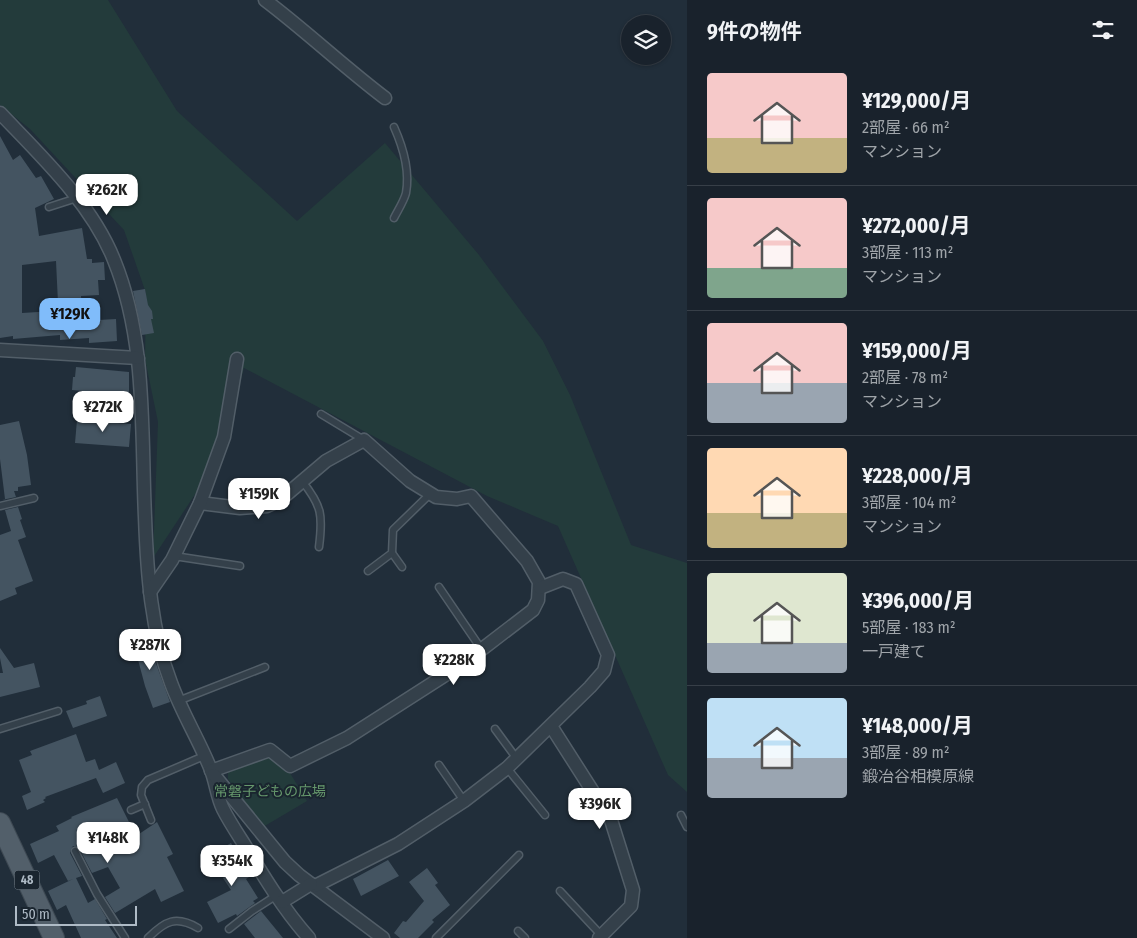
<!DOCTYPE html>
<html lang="ja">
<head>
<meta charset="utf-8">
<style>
  :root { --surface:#19222c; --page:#222a34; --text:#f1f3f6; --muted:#9fa4a9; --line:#373f48; --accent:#80bcfa }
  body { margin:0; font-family:"Fira Sans Condensed","Noto Sans JP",sans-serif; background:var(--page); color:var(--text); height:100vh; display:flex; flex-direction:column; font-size:19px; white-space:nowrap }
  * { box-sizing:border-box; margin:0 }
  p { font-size:16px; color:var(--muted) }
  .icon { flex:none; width:28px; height:28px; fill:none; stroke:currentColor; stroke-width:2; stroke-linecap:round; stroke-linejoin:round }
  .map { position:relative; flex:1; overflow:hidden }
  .sheet { display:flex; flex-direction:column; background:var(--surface); width:450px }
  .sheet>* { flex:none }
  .buttons { position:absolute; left:621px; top:15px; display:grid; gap:10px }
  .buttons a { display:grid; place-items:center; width:50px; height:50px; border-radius:50%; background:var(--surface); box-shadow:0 1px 4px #0004,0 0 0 1px var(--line); font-size:25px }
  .scale { position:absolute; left:15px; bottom:12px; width:122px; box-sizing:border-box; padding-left:5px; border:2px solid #afbbc6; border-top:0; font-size:14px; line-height:18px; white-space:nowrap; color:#afbbc6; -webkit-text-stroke:4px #1a252f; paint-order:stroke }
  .price { position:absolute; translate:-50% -42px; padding:0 11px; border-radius:10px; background:#fff; color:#222; font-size:16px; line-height:32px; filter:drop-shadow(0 1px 2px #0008) }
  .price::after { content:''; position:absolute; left:50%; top:30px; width:15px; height:11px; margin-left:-8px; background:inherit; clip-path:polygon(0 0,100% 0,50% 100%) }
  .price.selected { background:var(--accent); color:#111 }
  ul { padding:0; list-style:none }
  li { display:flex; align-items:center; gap:15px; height:125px; padding:0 20px }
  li+li { border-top:1px solid var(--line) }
  li span { display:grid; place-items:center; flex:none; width:140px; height:100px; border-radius:5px; color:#555 }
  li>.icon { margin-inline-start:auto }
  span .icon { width:60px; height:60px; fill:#fffc; stroke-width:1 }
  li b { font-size:21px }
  h2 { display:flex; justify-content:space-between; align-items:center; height:60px; padding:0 20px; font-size:21px }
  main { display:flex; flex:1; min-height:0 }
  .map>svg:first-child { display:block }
  .green { fill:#233b3b }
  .building { fill:#445461; fill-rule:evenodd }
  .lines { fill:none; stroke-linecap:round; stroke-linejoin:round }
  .lane-casing { stroke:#525e68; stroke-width:9 }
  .street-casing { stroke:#525e68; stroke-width:15 }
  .primary-casing { stroke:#3e4953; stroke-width:22 }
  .lane { stroke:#34404a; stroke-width:6 }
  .street { stroke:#34404a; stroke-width:12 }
  .primary { stroke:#525f6a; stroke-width:20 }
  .labels { text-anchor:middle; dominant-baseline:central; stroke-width:4; stroke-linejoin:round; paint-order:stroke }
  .shield { fill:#1a252f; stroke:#828e99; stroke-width:1 }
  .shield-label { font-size:12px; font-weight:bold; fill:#afbbc6 }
  .park-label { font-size:14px; fill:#66986c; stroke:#1a252f }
</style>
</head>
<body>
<main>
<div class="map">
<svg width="687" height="938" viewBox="0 0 687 938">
  <rect width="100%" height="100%" fill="#212e3a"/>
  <!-- green -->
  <g class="green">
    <polygon points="0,0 108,0 177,111 297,221 385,143 479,255 543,341 570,395 631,545 687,563 687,792 668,775 558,526 487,496 244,368 219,458 153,558 158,422 145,359 146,293 124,230 30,129 0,105"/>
    <polygon points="267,756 290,773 307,801 263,827 228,779 228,770"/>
  </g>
  <!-- building -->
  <g class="building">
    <path d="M0 136 13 160 20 155 36 178 41 176 54 199 35 208 39 236 82 228 87 259H92V263L104 262 105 280H98L99 295 81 296 82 321 116 319 117 341 89 343V338L60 340V335L13 339V336L0 338ZM56 261 58 303H54V311L22 313V265Z"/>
    <polygon points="145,289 148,305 152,311 153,319 151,319 154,333 142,335 133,291"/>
    <polygon points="76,367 129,372 129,395 72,390 73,377 75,377"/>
    <polygon points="77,420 131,424 129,447 75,443"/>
    <polygon points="19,421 27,455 31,485 18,487 18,491 14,491 16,497 2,500 5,499 0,459 0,425"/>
    <polygon points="18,507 22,519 20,520 26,537 18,540 33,581 15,588 17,594 0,601 0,535 11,531 5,510"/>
    <polygon points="134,632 148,632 150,659 154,658 170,702 153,708 145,686 137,656 135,656"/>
    <polygon points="0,648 14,668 34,663 40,687 0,697 0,673 3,673 0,658"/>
    <polygon points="100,696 107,716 73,728 66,711 87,704 86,701"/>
    <polygon points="76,734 86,762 95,759 99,770 116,762 125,783 103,793 96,778 45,797 46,798 43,800 45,802 27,810 22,796 31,792 19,760 32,755 30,751"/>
    <polygon points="117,798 136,836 157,822 173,854 167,857 184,891 161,902 155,889 115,913 105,897 120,888 108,867 92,873 79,848 73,846 71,849 70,853 82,876 76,878 88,903 95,899 107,919 105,920 117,938 81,938 66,905 57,910 48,891 73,879 68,881 54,855 38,863 30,844 59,831 56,826 72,818 71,817"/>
    <polygon points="231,843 241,860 239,862 249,877 246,879 258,898 253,901 255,903 237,916 236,914 218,923 207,902 231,890 223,878 226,875 213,853"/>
    <polygon points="388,860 399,876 361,896 353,879"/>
    <polygon points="427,868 438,883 435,885 450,905 432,920 434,922 418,938 400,938 394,933 403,921 406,922 424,901 409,882"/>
    <polygon points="261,911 283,938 255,938 244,924"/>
  </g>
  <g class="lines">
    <defs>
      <g id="lane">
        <path d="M394 127C403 147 410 171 406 193 404 201 398 210 394 218"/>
        <polyline points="49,207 77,198"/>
        <polyline points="321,414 364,440"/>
        <path d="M302 481C322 506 323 515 319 547"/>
        <polyline points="0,506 34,498"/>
        <polyline points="392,553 402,567"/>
        <polyline points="174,556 240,566"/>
        <polyline points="368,571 392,553 393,530 430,494"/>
        <polyline points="439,587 482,650"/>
        <polyline points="178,701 265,667"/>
        <polyline points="0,729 58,711"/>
        <polyline points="495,729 517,759"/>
        <polyline points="439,765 464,801"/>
        <polyline points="507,768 545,815"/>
        <polyline points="131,810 145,804"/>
        <polyline points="681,815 687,827"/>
        <polyline points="151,820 141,795 142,787 148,780 204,756"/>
        <polyline points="75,851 97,894 125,938"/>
        <polyline points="560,891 601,935"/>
        <polyline points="229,929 252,911 277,895"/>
        <polyline points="518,931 525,938"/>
        <path d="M148 938C165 921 176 915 198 928"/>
        <polyline points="436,938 519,855"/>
      </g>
      <g id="street">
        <path d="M265 0C306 31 344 67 385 98"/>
        <path d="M0 113C41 156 92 204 114 260 147 341 141 431 145 517 147 572 151 631 171 683 182 713 199 740 211 770 216 783 217 797 223 809 229 821 237 833 244 844 264 877 284 910 309 938"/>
        <polyline points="0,350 138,358"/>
        <polyline points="200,503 240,508 267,506 280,500 326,461 364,440 410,481 436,497 457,499 471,496 527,561 539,582 538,600 533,610 464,663 347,738 290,766 270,750 211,771"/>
        <polyline points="150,592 172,560 200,503 224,437 237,359"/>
        <polyline points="551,726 611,820 633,890 631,906 599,938"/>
        <polyline points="214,775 285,862 299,875 383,938"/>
        <polyline points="315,886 398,844 464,801 507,768 590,687 604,671 608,655 576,584 563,579 540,588"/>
        <polyline points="282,902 311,884"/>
      </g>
      <polyline id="primary" points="0,823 54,938"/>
    </defs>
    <!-- lane casing -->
    <use href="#lane" class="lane-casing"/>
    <!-- street casing -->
    <use href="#street" class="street-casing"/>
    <!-- primary casing -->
    <use href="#primary" class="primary-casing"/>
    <!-- lane -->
    <use href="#lane" class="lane"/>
    <!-- street -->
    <use href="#street" class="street"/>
    <!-- primary -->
    <use href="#primary" class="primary"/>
  </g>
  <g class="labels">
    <!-- shield labels -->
    <rect class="shield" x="14.5" y="870.5" width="25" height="19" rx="4"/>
    <g class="shield-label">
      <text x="27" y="880">48</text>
    </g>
    <!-- park labels -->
    <g class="park-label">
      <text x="270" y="791">常磐子どもの広場</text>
    </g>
  </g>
</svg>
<div class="buttons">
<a><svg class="icon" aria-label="layers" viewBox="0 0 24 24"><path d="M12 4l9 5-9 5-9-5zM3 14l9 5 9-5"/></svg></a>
</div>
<div class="scale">50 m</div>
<b class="price" style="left:107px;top:216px">¥262K</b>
<b class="price selected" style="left:70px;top:340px">¥129K</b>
<b class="price" style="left:103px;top:433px">¥272K</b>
<b class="price" style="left:259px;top:520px">¥159K</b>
<b class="price" style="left:150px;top:671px">¥287K</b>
<b class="price" style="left:454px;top:686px">¥228K</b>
<b class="price" style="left:600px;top:830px">¥396K</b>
<b class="price" style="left:108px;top:864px">¥148K</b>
<b class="price" style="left:232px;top:887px">¥354K</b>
</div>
<section class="sheet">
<h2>9件の物件<svg class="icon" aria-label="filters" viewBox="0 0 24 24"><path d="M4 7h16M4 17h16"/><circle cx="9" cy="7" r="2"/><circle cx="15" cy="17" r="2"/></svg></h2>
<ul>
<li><span style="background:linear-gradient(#f6c9c9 65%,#c2b280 0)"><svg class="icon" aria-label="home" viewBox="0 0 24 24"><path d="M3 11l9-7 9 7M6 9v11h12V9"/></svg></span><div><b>¥129,000/月</b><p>2部屋 · 66 m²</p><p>マンション</p></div></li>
<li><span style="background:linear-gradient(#f6c9c9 70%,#7fa58c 0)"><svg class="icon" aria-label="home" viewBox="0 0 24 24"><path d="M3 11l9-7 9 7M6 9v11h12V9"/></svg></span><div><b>¥272,000/月</b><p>3部屋 · 113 m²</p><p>マンション</p></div></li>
<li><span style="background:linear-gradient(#f6c9c9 60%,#9aa5b1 0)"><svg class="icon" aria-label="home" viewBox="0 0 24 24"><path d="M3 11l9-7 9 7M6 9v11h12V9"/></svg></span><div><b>¥159,000/月</b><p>2部屋 · 78 m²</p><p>マンション</p></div></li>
<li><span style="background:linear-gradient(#ffd9b3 65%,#c2b280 0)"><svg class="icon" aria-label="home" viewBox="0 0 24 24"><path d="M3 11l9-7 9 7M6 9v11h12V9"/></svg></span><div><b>¥228,000/月</b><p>3部屋 · 104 m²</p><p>マンション</p></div></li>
<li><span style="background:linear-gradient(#dfe7d0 70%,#9aa5b1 0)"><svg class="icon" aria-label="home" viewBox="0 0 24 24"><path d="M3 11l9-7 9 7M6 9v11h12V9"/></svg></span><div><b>¥396,000/月</b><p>5部屋 · 183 m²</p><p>一戸建て</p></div></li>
<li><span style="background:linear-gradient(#bfe0f5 60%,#9aa5b1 0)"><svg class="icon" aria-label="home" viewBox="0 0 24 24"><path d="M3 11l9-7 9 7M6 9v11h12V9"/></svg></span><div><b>¥148,000/月</b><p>3部屋 · 89 m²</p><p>鍛冶谷相模原線</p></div></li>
</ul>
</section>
</main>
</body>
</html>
